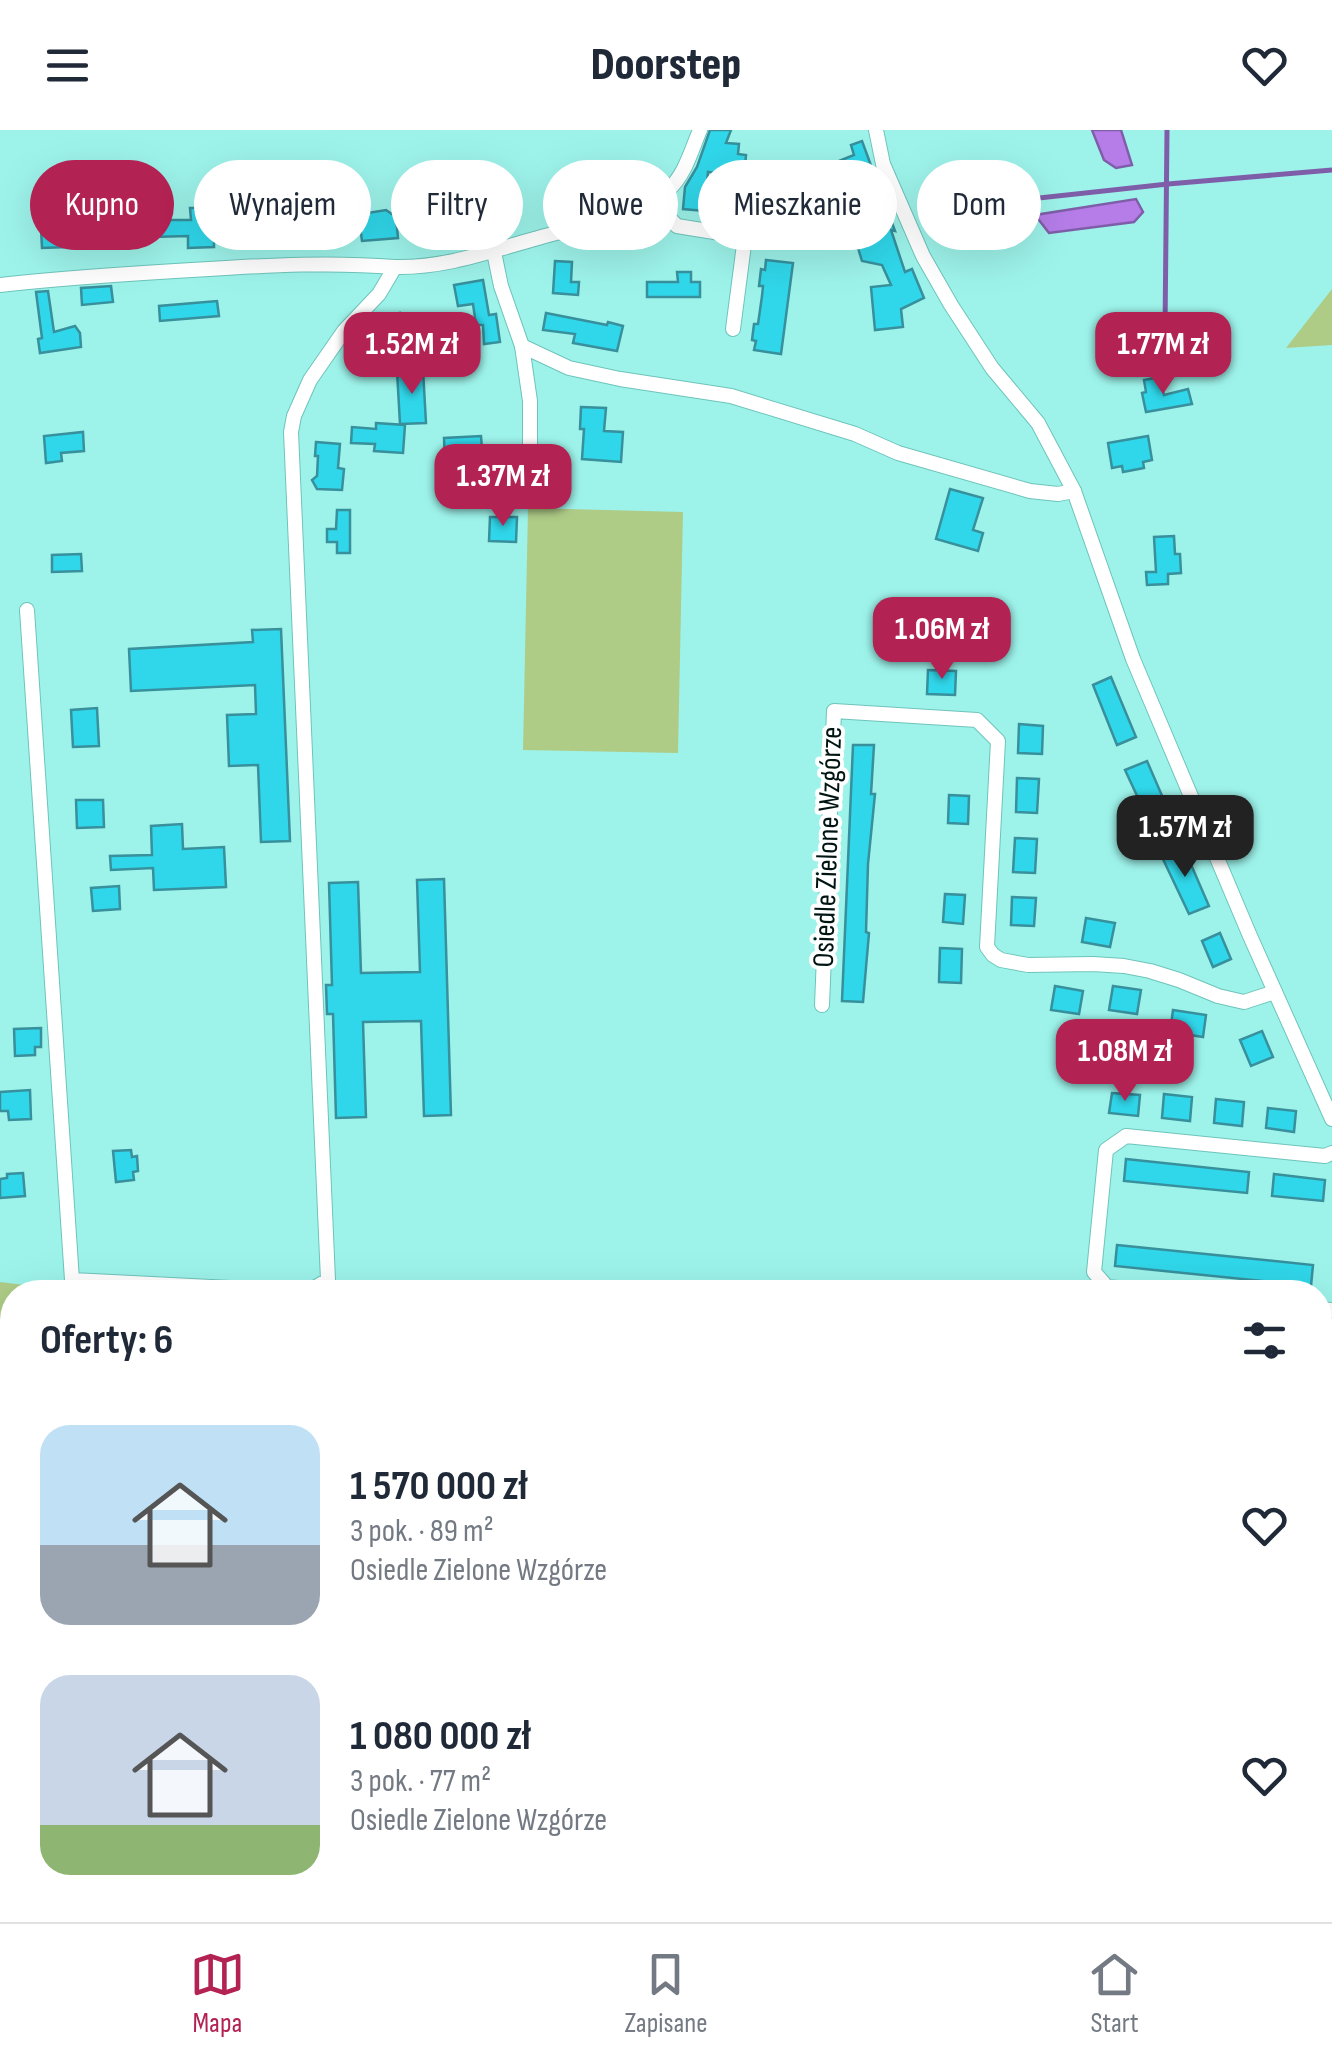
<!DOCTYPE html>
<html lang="pl">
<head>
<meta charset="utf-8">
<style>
  :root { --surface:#fff; --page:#f6f6f7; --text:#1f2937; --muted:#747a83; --line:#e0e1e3; --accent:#b22253 }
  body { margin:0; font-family:"Sofia Sans Condensed",sans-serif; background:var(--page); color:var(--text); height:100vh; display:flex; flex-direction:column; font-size:38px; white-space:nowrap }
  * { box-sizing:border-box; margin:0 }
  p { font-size:32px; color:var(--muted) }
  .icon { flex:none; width:55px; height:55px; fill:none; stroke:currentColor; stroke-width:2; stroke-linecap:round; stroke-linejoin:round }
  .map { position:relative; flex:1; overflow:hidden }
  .panel { position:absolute; left:0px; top:1150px; width:1332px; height:642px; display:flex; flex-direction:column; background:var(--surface); border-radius:40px 40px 0 0; box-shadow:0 10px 40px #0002 }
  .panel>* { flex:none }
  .top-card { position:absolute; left:30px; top:30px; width:1272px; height:90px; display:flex; gap:20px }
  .price { position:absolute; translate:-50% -85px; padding:0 22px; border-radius:20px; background:var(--accent); color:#fff; font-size:32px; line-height:65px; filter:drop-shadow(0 2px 5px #0008) }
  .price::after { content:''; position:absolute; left:50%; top:60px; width:30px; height:22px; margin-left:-15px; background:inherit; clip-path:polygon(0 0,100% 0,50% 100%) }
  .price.current { background:#222; color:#fff }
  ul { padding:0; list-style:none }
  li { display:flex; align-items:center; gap:30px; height:250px; padding:0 40px }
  li span { display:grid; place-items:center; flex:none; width:280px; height:200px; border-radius:30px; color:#555 }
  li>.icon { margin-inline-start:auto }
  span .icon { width:120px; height:120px; fill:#fffc; stroke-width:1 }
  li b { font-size:42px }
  h2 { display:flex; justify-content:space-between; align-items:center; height:120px; padding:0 40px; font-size:42px }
  .pill { padding:0 35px; border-radius:45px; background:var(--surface); box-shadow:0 10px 40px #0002; font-size:35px; line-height:90px }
  .pill.current { background:var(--accent); color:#fff }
  header { display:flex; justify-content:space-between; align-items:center; height:130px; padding:0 40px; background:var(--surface); font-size:45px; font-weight:800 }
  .menu { display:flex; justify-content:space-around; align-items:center; height:140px; border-top:2px solid var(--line); background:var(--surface); font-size:28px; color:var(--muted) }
  .menu a { display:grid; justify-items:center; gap:5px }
  .menu .current { color:var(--accent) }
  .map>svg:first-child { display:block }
  .green { fill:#afcc87 }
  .water { fill:#b67de9; stroke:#7f5ea9; stroke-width:2.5 }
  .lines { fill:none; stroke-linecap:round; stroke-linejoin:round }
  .stream { stroke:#7f5ea9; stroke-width:5 }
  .building { fill:#30d7ea; stroke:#37909c; stroke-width:2.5 }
  .minor-casing { stroke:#6ec4bb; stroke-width:16 }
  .minor { stroke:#fff; stroke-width:14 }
  .labels { text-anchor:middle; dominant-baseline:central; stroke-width:8; stroke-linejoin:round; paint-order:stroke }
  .street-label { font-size:30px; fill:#001513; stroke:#fff }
</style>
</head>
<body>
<header><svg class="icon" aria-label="menu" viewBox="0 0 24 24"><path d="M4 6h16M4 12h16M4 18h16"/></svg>Doorstep<svg class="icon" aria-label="heart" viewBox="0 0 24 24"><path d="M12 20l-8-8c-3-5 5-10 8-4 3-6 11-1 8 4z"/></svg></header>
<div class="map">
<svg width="1332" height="1792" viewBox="0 0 1332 1792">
  <rect width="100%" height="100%" fill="#9df3ea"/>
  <!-- green -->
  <g class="green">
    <polygon points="1332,159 1332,215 1286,218"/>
    <polygon points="528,378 683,382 678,623 523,620"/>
    <polygon points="0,1152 81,1162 12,1162 12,1624 0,1625"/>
    <polygon points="1320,1265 1330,1266 1332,1492 1320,1576"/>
    <polygon points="12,1636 12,1780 1271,1780 1264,1792 0,1792 0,1637"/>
  </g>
  <!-- water -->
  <g class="water">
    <polygon points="1092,0 1121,0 1132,35 1116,38 1104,30"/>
    <polygon points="1136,69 1143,82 1134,92 1049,103 1035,85"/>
  </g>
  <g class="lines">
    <!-- stream -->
    <g class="stream">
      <polyline points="993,73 1168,54 1332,40"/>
      <polyline points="1165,201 1167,0"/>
    </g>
  </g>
  <!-- building -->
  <g class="building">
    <polygon points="710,0 731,0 726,13 739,14 738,24 746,25 745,37 737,37 737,46 708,42 704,81 683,79 685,57 697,37"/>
    <polygon points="862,11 895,101 891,100 905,142 912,139 924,168 901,179 903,197 875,200 871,157 891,155 882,135 862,131 858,118 866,116 854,87 827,95 817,62 828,58 825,51 829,50 824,37 854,25 851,15"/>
    <polygon points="190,78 214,78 214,117 188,118 188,106 153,107 153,90 191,90"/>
    <polygon points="109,80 112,102 118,101 120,113 93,116 89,83"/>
    <polygon points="386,80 396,87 398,108 362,111 360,96 357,97 355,85"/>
    <polygon points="464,80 465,89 469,88 470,106 436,108 434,82"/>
    <polygon points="66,86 68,117 42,118 41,99 51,98 51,87"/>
    <polygon points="766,130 793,133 781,224 754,220 756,211 752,210 754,194 758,194 762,166 763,156 759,156 761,139 765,140"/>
    <polygon points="555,131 572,132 571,152 579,152 578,165 553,163"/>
    <polygon points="677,142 691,142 691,152 700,152 700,167 647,167 647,152 678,152"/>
    <polygon points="483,150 489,185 496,184 500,212 484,214 483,195 476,195 473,174 458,176 454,155"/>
    <polygon points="111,156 113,172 82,175 81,158"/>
    <polygon points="48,161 54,202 75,196 80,203 81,217 40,223 38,209 42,208 36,162"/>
    <polygon points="217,171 219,186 160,191 159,176"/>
    <polygon points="400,183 402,202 385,203 389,241 378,242 372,187"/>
    <polygon points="546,183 607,195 608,192 623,196 617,221 573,213 575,204 543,200"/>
    <polygon points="423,240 426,293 400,294 397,241"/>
    <polygon points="1160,247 1164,265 1188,259 1192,274 1146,282 1142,263 1146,262 1144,250"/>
    <polygon points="581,277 606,278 604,301 623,302 621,332 582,329 584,299 580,299"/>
    <polygon points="376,293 405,295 403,323 374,321 375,314 351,313 352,297 376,299"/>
    <polygon points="83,302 84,321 61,323 62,331 46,333 44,306"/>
    <polygon points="481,306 483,331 445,334 444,308"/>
    <polygon points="1148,306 1152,330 1143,332 1144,338 1123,342 1122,336 1112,338 1108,313"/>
    <polygon points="316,312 340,314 338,338 344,339 342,360 317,359 312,350 317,346 318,326 315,326"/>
    <polygon points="950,359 983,368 973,400 983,403 978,421 936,409"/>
    <polygon points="337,380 350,380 350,423 337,423 337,412 327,412 327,399 336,399"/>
    <polygon points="490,387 517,387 516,412 489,411"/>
    <polygon points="1174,406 1175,424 1180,424 1181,443 1168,444 1168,454 1147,455 1146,442 1156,442 1154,407"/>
    <polygon points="81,424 82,441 52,442 52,425"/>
    <polygon points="281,499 290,711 261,712 258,635 229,636 227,585 256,584 255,555 131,561 129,519 253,512 252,500"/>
    <polygon points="928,540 956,541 955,565 927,564"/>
    <polygon points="1111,547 1136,607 1117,615 1093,555"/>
    <polygon points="97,578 99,616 73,617 71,580"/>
    <polygon points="1019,594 1043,596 1042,624 1018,623"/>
    <polygon points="853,615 874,615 871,664 875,664 868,734 866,802 869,803 863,872 842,871"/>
    <polygon points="1147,631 1173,691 1153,700 1125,640"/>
    <polygon points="1017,648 1039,649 1037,683 1016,682"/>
    <polygon points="949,665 969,666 968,694 948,693"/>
    <polygon points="76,670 103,670 104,697 77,698"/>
    <polygon points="182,694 183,719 224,717 226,757 154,760 153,738 111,740 110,726 152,725 151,696"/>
    <polygon points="1015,708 1037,709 1035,743 1013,742"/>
    <polygon points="1183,716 1209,776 1189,784 1161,725"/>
    <polygon points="444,749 451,985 424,986 421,891 363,892 366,987 336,988 333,884 327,884 326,855 332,855 329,753 358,752 361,843 420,842 417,750"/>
    <polygon points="119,756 120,779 93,781 91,758"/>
    <polygon points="945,764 965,765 963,794 943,792"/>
    <polygon points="1012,767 1036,768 1034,796 1011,795"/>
    <polygon points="1086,788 1115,793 1110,817 1082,812"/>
    <polygon points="1220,803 1231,829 1213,837 1202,811"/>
    <polygon points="940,818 962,819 961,853 939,852"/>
    <polygon points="1055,856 1083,861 1079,884 1051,880"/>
    <polygon points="1113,856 1141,860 1137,884 1109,880"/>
    <polygon points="1173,880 1206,885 1203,907 1170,902"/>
    <polygon points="41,898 41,917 35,917 35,925 15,926 14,899"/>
    <polygon points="1262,901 1273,927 1251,936 1240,910"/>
    <polygon points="30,960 31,989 9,990 8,981 0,981 0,962"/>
    <polygon points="1112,963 1140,965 1138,986 1109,983"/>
    <polygon points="1164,964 1192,967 1190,991 1162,988"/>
    <polygon points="1216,969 1244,972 1242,996 1214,993"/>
    <polygon points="1268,978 1296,981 1294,1002 1266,998"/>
    <polygon points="131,1020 132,1027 137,1026 138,1041 133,1042 134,1050 116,1052 113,1021"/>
    <polygon points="1126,1029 1249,1042 1247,1063 1124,1051"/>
    <polygon points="23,1043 25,1066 0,1068 0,1049 7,1048 7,1044"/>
    <polygon points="1274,1044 1325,1050 1323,1071 1272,1066"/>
    <polygon points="1117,1115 1313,1135 1311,1156 1115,1136"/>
  </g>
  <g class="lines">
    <defs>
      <g id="minor">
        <polyline points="876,0 883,34 923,126 951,175 992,238 1038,293 1074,361 1133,529 1250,806 1332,989"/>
        <polyline points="652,71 677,96 745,107 733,199"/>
        <polyline points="494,122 501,156 522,216 569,238 620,249 731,266 855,304 898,323 1030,361 1058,364 1074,361"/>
        <path d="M0 155C69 147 139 143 209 139 271 135 333 132 395 137"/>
        <polyline points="522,216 530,271 530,361"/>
        <path d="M27 480 72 1150 289 1161 311 1160 328 1150 291 302 294 286 310 250 344 201 379 164 395 137C446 138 490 121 538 108 581 95 632 90 668 60 685 45 691 21 700 0"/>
        <polyline points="822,875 834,581 977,590 998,611 987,817 993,825 1001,830 1028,835 1093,834 1124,836 1150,841 1179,850 1218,866 1244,872 1275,862"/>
        <polyline points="1162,1162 1107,1157 1094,1142 1106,1020 1126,1006 1325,1026 1332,1023"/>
        <polyline points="1320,1179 1332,1180"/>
      </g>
    </defs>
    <!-- minor casing -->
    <use href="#minor" class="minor-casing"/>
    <!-- minor -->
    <use href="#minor" class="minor"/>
  </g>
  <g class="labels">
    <!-- street labels -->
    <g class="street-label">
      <text transform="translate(828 717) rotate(-88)">Osiedle Zielone Wzgórze</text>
    </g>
  </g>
</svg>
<b class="price" style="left:412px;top:267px">1.52M zł</b>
<b class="price" style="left:1163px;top:267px">1.77M zł</b>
<b class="price" style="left:503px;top:399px">1.37M zł</b>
<b class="price" style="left:942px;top:552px">1.06M zł</b>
<b class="price current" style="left:1185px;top:750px">1.57M zł</b>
<b class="price" style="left:1125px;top:974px">1.08M zł</b>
<div class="top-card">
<a class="pill current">Kupno</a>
<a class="pill">Wynajem</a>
<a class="pill">Filtry</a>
<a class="pill">Nowe</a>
<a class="pill">Mieszkanie</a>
<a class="pill">Dom</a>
</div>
<section class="panel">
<h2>Oferty: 6<svg class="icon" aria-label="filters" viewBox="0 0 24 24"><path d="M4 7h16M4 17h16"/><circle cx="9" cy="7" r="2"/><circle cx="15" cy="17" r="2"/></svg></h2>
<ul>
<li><span style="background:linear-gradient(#bfe0f5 60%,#9aa5b1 0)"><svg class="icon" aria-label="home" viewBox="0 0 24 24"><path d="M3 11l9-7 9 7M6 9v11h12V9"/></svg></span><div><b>1 570 000 zł</b><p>3 pok. · 89 m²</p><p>Osiedle Zielone Wzgórze</p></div><svg class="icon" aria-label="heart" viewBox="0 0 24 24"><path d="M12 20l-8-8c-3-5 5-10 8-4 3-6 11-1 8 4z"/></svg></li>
<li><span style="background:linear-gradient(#c9d6e8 75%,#8fb573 0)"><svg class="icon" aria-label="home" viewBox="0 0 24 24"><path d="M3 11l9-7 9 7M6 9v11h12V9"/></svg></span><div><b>1 080 000 zł</b><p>3 pok. · 77 m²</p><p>Osiedle Zielone Wzgórze</p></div><svg class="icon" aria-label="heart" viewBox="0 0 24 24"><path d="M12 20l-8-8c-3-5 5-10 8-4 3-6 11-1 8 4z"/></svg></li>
</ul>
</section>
</div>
<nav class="menu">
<a class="current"><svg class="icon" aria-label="map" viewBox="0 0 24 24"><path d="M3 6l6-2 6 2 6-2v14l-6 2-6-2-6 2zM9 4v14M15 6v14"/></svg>Mapa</a>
<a><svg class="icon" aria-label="saved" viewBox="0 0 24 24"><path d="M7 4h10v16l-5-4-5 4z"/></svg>Zapisane</a>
<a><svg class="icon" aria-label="home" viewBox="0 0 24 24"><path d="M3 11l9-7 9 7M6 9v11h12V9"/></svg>Start</a>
</nav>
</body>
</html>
